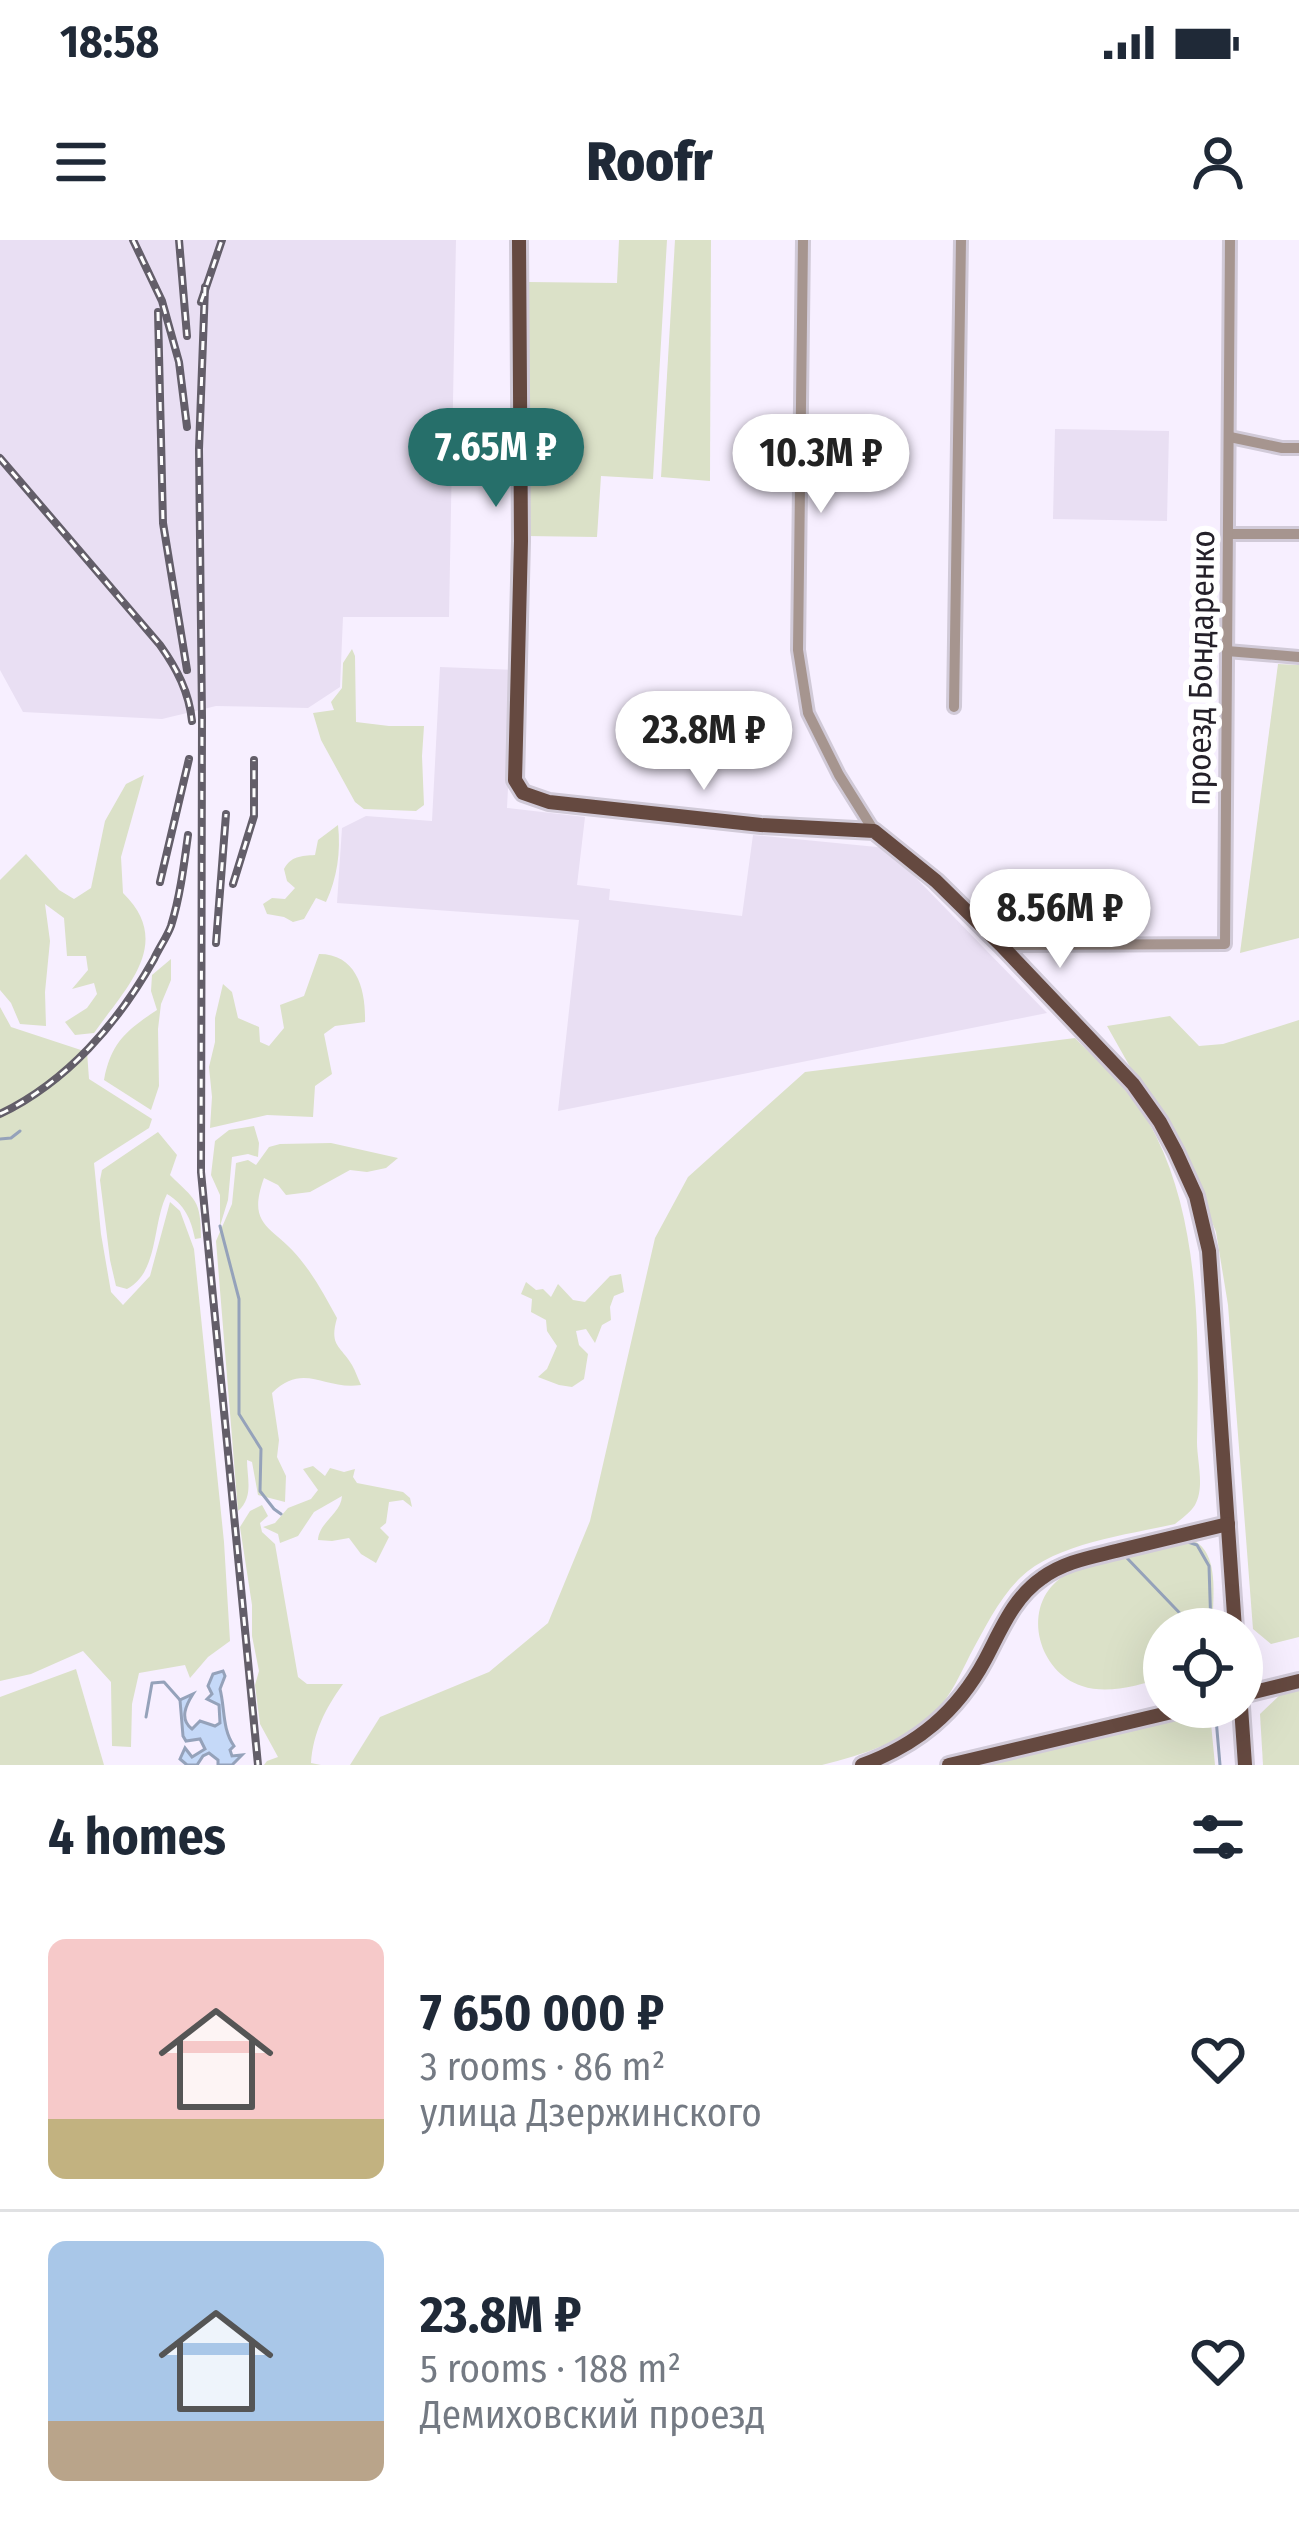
<!DOCTYPE html>
<html lang="en">
<head>
<meta charset="utf-8">
<style>
  :root { --surface:#fff; --page:#f6f6f7; --text:#1f2937; --muted:#747a83; --line:#e0e1e3; --accent:#266f6a }
  body { margin:0; font-family:"Fira Sans Condensed",sans-serif; background:var(--page); color:var(--text); height:100vh; display:flex; flex-direction:column; font-size:45px; white-space:nowrap }
  * { box-sizing:border-box; margin:0 }
  p { font-size:39px; color:var(--muted) }
  .icon { flex:none; width:66px; height:66px; fill:none; stroke:currentColor; stroke-width:2; stroke-linecap:round; stroke-linejoin:round }
  .map { position:relative; height:1525px; overflow:hidden }
  .panel { display:flex; flex-direction:column; background:var(--surface); flex:1 }
  .panel>* { flex:none }
  .fabs { position:absolute; left:1143px; top:1368px; display:grid; gap:24px }
  .fabs a { display:grid; place-items:center; width:120px; height:120px; border-radius:50%; background:var(--surface); box-shadow:0 12px 48px #0002; font-size:60px }
  .price { position:absolute; translate:-50% -102px; padding:0 27px; border-radius:42px; background:#fff; color:#222; font-size:39px; line-height:78px; filter:drop-shadow(0 3px 6px #0008) }
  .price::after { content:''; position:absolute; left:50%; top:72px; width:36px; height:27px; margin-left:-18px; background:inherit; clip-path:polygon(0 0,100% 0,50% 100%) }
  .price.on { background:var(--accent); color:#fff }
  ul { padding:0; list-style:none }
  li { display:flex; align-items:center; gap:36px; height:300px; padding:0 48px }
  li+li { border-top:3px solid var(--line) }
  li span { display:grid; place-items:center; flex:none; width:336px; height:240px; border-radius:18px; color:#555 }
  li>.icon { margin-inline-start:auto }
  span .icon { width:144px; height:144px; fill:#fffc; stroke-width:1 }
  li b { font-size:51px }
  h2 { display:flex; justify-content:space-between; align-items:center; height:144px; padding:0 48px; font-size:51px }
  .status { display:flex; justify-content:space-between; align-items:center; height:84px; padding:0 60px; background:var(--surface); direction:ltr }
  .status svg { height:33px; fill:currentColor }
  header { display:flex; justify-content:space-between; align-items:center; height:156px; padding:0 48px; background:var(--surface); font-size:54px; font-weight:800 }
  .map>svg:first-child { display:block }
  .built { fill:#e9dff3 }
  .green { fill:#dbe1c8 }
  .water { fill:#c5d9f8; stroke:#95a2ba; stroke-width:3 }
  .lines { fill:none; stroke-linecap:round; stroke-linejoin:round }
  .stream { stroke:#95a2ba; stroke-width:3 }
  .minor-casing { stroke:#d1cad8; stroke-width:16 }
  .major-casing { stroke:#d1cad8; stroke-width:20 }
  .minor { stroke:#a6958f; stroke-width:10 }
  .major { stroke:#654940; stroke-width:14 }
  .rail-casing { stroke:#635e69; stroke-width:8 }
  .rail { stroke:#fff; stroke-width:3; stroke-dasharray:9; stroke-linecap:butt }
  .labels { text-anchor:middle; dominant-baseline:central; stroke-width:12; stroke-linejoin:round; paint-order:stroke }
  .street-label { font-size:33px; fill:#242029; stroke:#fff }
</style>
</head>
<body>
<div class="status"><b>18:58</b><svg viewBox="0 0 49 12"><path d="M0 12V9h3v3zM5 12V6h3v6zM10 12V3h3v9zM15 12V0h3v12zM26 1h20v11H26zM47 4h2v5h-2z"/></svg></div>
<header><svg class="icon" aria-label="menu" viewBox="0 0 24 24"><path d="M4 6h16M4 12h16M4 18h16"/></svg>Roofr<svg class="icon" aria-label="person" viewBox="0 0 24 24"><circle cx="12" cy="8" r="4"/><path d="M4 21q1-7 8-7t8 7"/></svg></header>
<div class="map">
<svg width="1299" height="1525" viewBox="0 0 1299 1525">
  <rect width="100%" height="100%" fill="#f7efff"/>
  <!-- built -->
  <g class="built">
    <polygon points="0,0 456,0 449,377 343,377 340,447 308,468 216,466 162,479 23,472 0,430"/>
    <polygon points="1055,189 1169,191 1167,281 1053,279"/>
    <polygon points="440,427 514,430 507,568 585,577 577,645 610,649 609,660 742,676 753,595 887,608 1047,773 558,871 579,680 337,663 342,588 366,576 432,581"/>
  </g>
  <!-- green -->
  <g class="green">
    <polygon points="619,0 667,0 653,239 601,236 597,297 526,296 528,42 617,43"/>
    <polygon points="675,0 711,0 710,241 661,237"/>
    <polygon points="352,409 355,416 356,482 389,486 424,486 422,516 424,565 416,571 364,569 355,562 321,500 313,473 334,470 331,462 342,448 343,423"/>
    <polygon points="1278,424 1299,425 1299,698 1240,713"/>
    <path d="M144 535 121 617 123 653C174 703 127 746 94 793L75 795 65 782 87 768 97 754 94 743 72 749 88 730 86 716H67L64 678 45 664 50 701 45 752 46 786 20 784 11 763 0 750V640L26 614 59 650 74 659 91 648 105 581 126 544Z"/>
    <path d="M338 585C341 612 337 638 326 662L316 658 304 679 293 682 284 677 267 674 263 664 272 658 285 659 295 648 287 641 284 629C291 616 301 616 315 615L318 600Z"/>
    <path d="M319 714C357 714 366 750 365 782L335 786 324 794 332 834 315 846 313 877 267 875 210 888 212 857 209 827 215 802V778L223 744 232 752 238 778 259 787 260 802 269 806 284 788 280 765 304 756Z"/>
    <path d="M171 719V740L161 764 158 789 159 846 151 870 104 840C111 802 127 790 157 770L151 751 152 735Z"/>
    <polygon points="0,767 11,787 87,812 89,839 152,879 149,888 94,923 101,994 111,1052 123,1065 150,1036 170,962 180,971 194,1009 224,1302 230,1401 208,1417 190,1438 185,1425 139,1433 132,1464 131,1507 112,1506 111,1442 83,1411 31,1434 0,1441"/>
    <polygon points="1170,776 1199,806 1223,804 1299,780 1299,1397 1271,1404 1253,1389 1228,1065 1216,992 1184,912 1142,848 1107,786"/>
    <path d="M1075 798C1105 828 1138 858 1156 896 1201 987 1199 1103 1197 1202 1197 1221 1205 1247 1195 1265 1191 1272 1181 1279 1175 1284 1127 1295 1056 1303 1020 1338 998 1360 985 1388 970 1415 961 1433 951 1455 937 1470 906 1501 863 1515 822 1525H350L380 1477 489 1432 548 1383 590 1281 655 998 688 937 805 832Z"/>
    <polygon points="254,886 259,903 258,917 248,914 232,917 228,960 220,986 220,955 211,935 215,901 229,890"/>
    <path d="M158 892 177 915 170 935C195 960 201 959 201 998L195 999C191 979 185 965 167 954 152 984 159 1032 127 1049L116 1046 110 1020 100 940 102 930Z"/>
    <path d="M331 903 398 918 386 928 367 932 350 930 310 952 286 955 278 945 264 938C246 988 273 985 300 1019 315 1037 326 1058 337 1078 329 1106 340 1105 352 1125 356 1132 358 1139 361 1145 325 1151 304 1121 272 1153L279 1200 277 1217 286 1236 285 1262 258 1255 252 1222 247 1220C247 1238 254 1257 238 1271L216 1001 232 964 236 923 248 920 256 925 269 907 280 904Z"/>
    <polygon points="621,1034 624,1052 614,1056 610,1067 611,1080 602,1085 595,1103 586,1089 576,1091 579,1105 588,1114 584,1139 572,1147 559,1145 538,1137 547,1129 557,1106 547,1091 546,1080 531,1072 532,1059 521,1054 526,1042 536,1050 543,1049 551,1057 558,1044 573,1060 585,1062 610,1036"/>
    <path d="M313 1226 325 1236 330 1228 344 1232 355 1229 353 1237 357 1243 403 1252 410 1258 412 1267 403 1260 389 1262 386 1283 380 1288 389 1297 376 1323 361 1314 349 1298 332 1301 318 1300C319 1282 341 1274 342 1256L314 1272 298 1296 280 1303 278 1294 263 1287 275 1283 288 1268 311 1259 318 1250 303 1229Z"/>
    <path d="M262 1265 268 1276 260 1283 262 1292 275 1304 298 1437 307 1444H343C325 1469 313 1493 311 1523L321 1525H264L267 1521 278 1517 260 1484 255 1445 259 1431 252 1396V1365L240 1287 250 1271Z"/>
    <path d="M1190 1299C1222 1311 1212 1360 1213 1389H1164V1438C1138 1445 1108 1455 1082 1446 1039 1432 1022 1371 1057 1341 1091 1312 1148 1308 1190 1299Z"/>
    <polygon points="76,1429 104,1525 0,1525 0,1457"/>
    <polygon points="1299,1449 1299,1525 1263,1525 1260,1474 1282,1453"/>
    <polygon points="1210,1473 1215,1525 985,1525 1191,1476"/>
  </g>
  <!-- water -->
  <path class="water" d="M223 1431 225 1436 220 1449C225 1468 222 1489 234 1506L230 1510 232 1516 242 1515 232 1525H218V1520L209 1513 203 1516 197 1525H187L180 1519 185 1508 192 1517 205 1509 200 1499 186 1501 183 1496 180 1460 193 1454C186 1465 179 1479 192 1489L200 1481 215 1486 220 1483 219 1465 207 1459 212 1454 208 1446 213 1434Z"/>
  <g class="lines">
    <!-- stream -->
    <g class="stream">
      <polyline points="0,899 11,898 20,891"/>
      <polyline points="220,986 239,1059 239,1174 261,1209 260,1251 274,1269 281,1274"/>
      <polyline points="1185,1301 1197,1305 1209,1326 1211,1389"/>
      <polyline points="1126,1317 1195,1389"/>
      <polyline points="1215,1467 1220,1525"/>
      <polyline points="146,1477 152,1443 164,1442 180,1460"/>
    </g>
    <defs>
      <g id="minor">
        <polyline points="803,0 798,410 808,473 839,535 874,591"/>
        <polyline points="1230,197 1282,208 1299,208"/>
        <polyline points="1229,294 1299,294"/>
        <polyline points="1227,411 1299,417"/>
        <polyline points="954,467 961,0"/>
        <polyline points="1001,705 1225,704 1230,0"/>
      </g>
      <g id="major">
        <polyline points="519,0 521,301 515,540 523,553 549,562 761,585 874,591 936,641 1001,705 1133,844 1160,882 1176,912 1196,956 1209,1011 1235,1389"/>
        <polyline points="1242,1455 1299,1441"/>
        <polyline points="1241,1467 1245,1525"/>
        <path d="M862 1525C917 1505 957 1472 985 1420 1001 1390 1013 1358 1042 1338 1065 1321 1093 1317 1120 1310 1156 1301 1192 1293 1228 1284"/>
        <polyline points="949,1525 1193,1467"/>
      </g>
    </defs>
    <!-- minor casing -->
    <use href="#minor" class="minor-casing"/>
    <!-- major casing -->
    <use href="#major" class="major-casing"/>
    <!-- minor -->
    <use href="#minor" class="minor"/>
    <!-- major -->
    <use href="#major" class="major"/>
    <defs>
      <g id="rail">
        <polyline points="133,0 162,61 179,122 187,187"/>
        <polyline points="179,0 187,96"/>
        <polyline points="205,47 199,209 202,477 201,932 258,1525"/>
        <polyline points="201,62 222,0"/>
        <polyline points="158,72 163,283 187,430"/>
        <path d="M0 218 160 405C177 429 189 452 192 481"/>
        <polyline points="160,642 189,519"/>
        <polyline points="233,644 254,576 254,520"/>
        <polyline points="216,703 226,574"/>
        <path d="M0 874C67 842 118 783 154 719 159 708 167 697 171 686 180 657 184 625 188 595"/>
      </g>
    </defs>
    <!-- rail casing -->
    <use href="#rail" class="rail-casing"/>
    <!-- rail -->
    <use href="#rail" class="rail"/>
  </g>
  <g class="labels">
    <!-- street labels -->
    <g class="street-label">
      <text transform="translate(1201 428) rotate(-89)">проезд Бондаренко</text>
    </g>
  </g>
</svg>
<div class="fabs">
<a><svg class="icon" aria-label="locate" viewBox="0 0 24 24"><circle cx="12" cy="12" r="6"/><path d="M12 2v4M12 18v4M2 12h4M18 12h4"/></svg></a>
</div>
<b class="price on" style="left:496px;top:270px">7.65M ₽</b>
<b class="price" style="left:821px;top:276px">10.3M ₽</b>
<b class="price" style="left:704px;top:553px">23.8M ₽</b>
<b class="price" style="left:1060px;top:731px">8.56M ₽</b>
</div>
<section class="panel">
<h2>4 homes<svg class="icon" aria-label="filters" viewBox="0 0 24 24"><path d="M4 7h16M4 17h16"/><circle cx="9" cy="7" r="2"/><circle cx="15" cy="17" r="2"/></svg></h2>
<ul>
<li><span style="background:linear-gradient(#f6c9c9 75%,#c2b280 0)"><svg class="icon" aria-label="home" viewBox="0 0 24 24"><path d="M3 11l9-7 9 7M6 9v11h12V9"/></svg></span><div><b>7 650 000 ₽</b><p>3 rooms · 86 m²</p><p>улица Дзержинского</p></div><svg class="icon" aria-label="heart" viewBox="0 0 24 24"><path d="M12 20l-8-8c-3-5 5-10 8-4 3-6 11-1 8 4z"/></svg></li>
<li><span style="background:linear-gradient(#a9c7e8 75%,#b9a48a 0)"><svg class="icon" aria-label="home" viewBox="0 0 24 24"><path d="M3 11l9-7 9 7M6 9v11h12V9"/></svg></span><div><b>23.8M ₽</b><p>5 rooms · 188 m²</p><p>Демиховский проезд</p></div><svg class="icon" aria-label="heart" viewBox="0 0 24 24"><path d="M12 20l-8-8c-3-5 5-10 8-4 3-6 11-1 8 4z"/></svg></li>
</ul>
</section>
</body>
</html>
